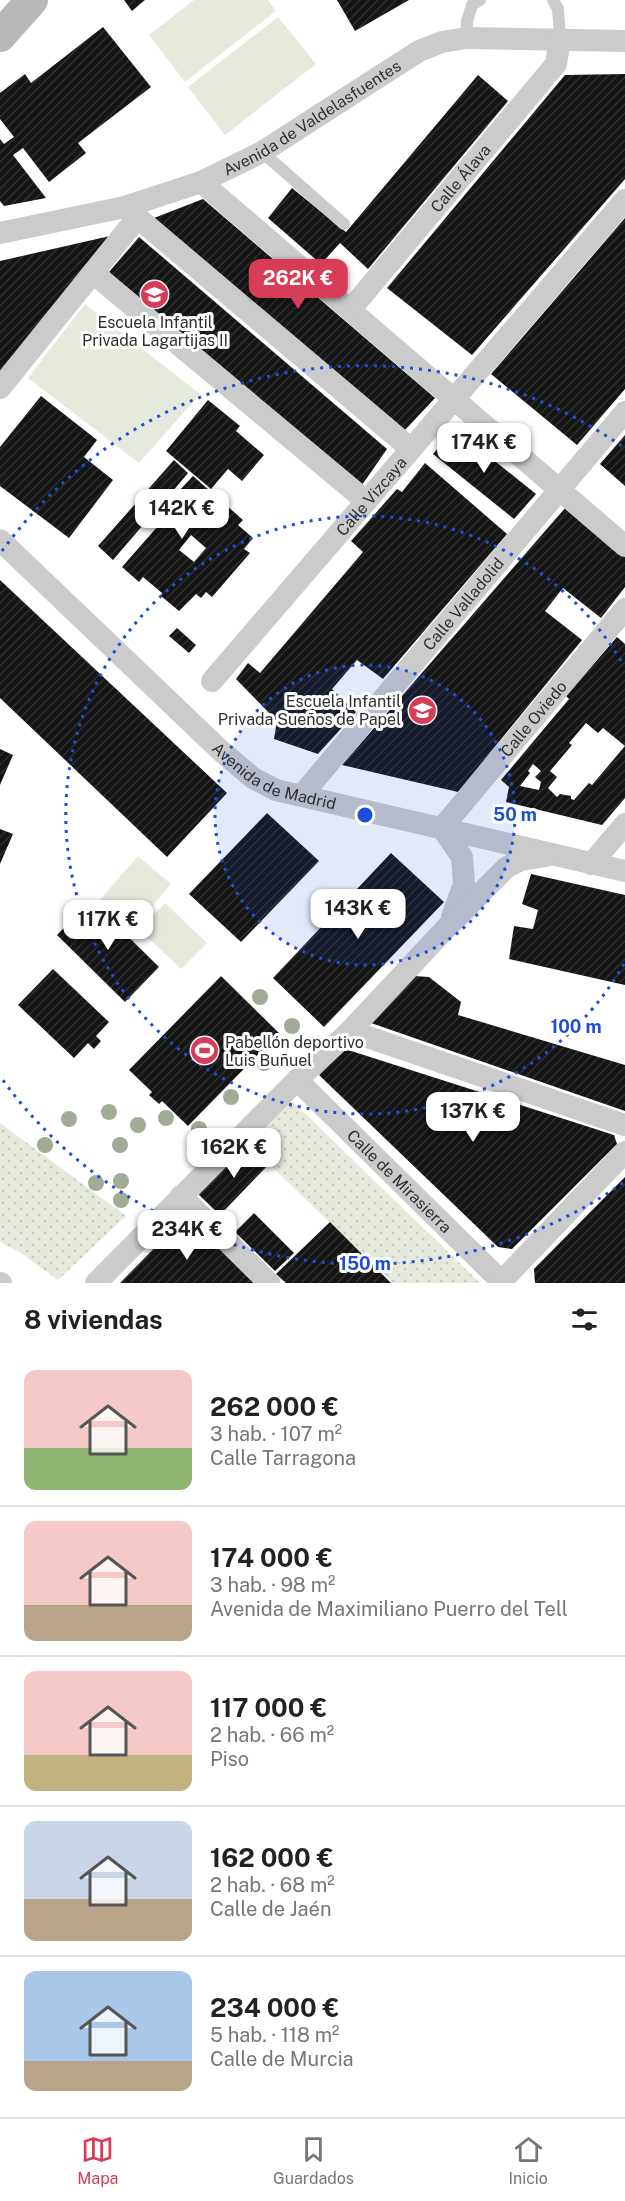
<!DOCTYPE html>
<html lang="es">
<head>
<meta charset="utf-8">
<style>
  :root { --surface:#fff; --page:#f6f6f6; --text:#222; --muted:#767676; --line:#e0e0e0; --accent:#d83d58 }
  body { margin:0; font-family:"Public Sans",sans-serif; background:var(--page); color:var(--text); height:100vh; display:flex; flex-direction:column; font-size:22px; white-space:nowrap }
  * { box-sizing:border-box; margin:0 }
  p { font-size:20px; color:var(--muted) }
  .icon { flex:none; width:33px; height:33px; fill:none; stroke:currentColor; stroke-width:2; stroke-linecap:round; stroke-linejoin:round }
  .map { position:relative; height:1283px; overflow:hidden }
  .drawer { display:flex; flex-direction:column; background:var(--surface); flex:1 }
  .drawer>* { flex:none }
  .price { position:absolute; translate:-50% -51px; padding:0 14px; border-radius:12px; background:#fff; color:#222; font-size:20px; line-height:39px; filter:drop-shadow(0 2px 3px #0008) }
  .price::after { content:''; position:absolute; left:50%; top:36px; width:18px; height:14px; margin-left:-9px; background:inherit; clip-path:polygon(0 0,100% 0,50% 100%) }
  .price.selected { background:var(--accent); color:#fff }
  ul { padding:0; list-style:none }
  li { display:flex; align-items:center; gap:18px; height:150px; padding:0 24px }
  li+li { border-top:2px solid var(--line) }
  li span { display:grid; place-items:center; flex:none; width:168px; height:120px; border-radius:12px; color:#555 }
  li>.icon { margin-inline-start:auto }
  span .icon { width:72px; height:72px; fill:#fffc; stroke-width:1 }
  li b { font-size:26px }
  h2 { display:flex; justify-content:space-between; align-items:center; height:72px; padding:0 24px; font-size:26px }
  .tabs { display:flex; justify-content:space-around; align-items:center; height:84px; border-top:2px solid var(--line); background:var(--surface); font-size:16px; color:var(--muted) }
  .tabs a { display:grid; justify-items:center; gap:3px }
  .tabs .selected { color:var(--accent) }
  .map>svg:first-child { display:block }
  .green { fill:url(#green-dots) }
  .pitch { fill:#e5eadd }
  .building { fill:url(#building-hatch); fill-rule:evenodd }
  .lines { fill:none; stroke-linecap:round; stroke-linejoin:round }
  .lane { stroke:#cbcbcb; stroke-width:12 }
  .street { stroke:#cbcbcb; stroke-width:22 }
  .secondary { stroke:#b8b8b8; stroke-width:32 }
  .tree { fill:#a2ab95 }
  .ring { fill:none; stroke:#1d4ed8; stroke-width:3; stroke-dasharray:3 6 }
  .labels { text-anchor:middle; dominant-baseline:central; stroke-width:6; stroke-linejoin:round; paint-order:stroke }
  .street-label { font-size:16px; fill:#2e2e2e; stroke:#fff }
  .poi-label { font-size:16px; fill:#2e2e2e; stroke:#fff }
  .centre { fill:#1d4ed8; stroke:#fff; stroke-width:3 }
  .ring-label { font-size:18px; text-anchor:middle; font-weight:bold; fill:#1d4ed8; stroke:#fff; stroke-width:6; stroke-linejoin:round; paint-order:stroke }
</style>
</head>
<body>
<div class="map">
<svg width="625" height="1283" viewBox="0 0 625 1283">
  <defs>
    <pattern id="green-dots" width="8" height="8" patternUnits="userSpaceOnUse" patternTransform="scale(1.5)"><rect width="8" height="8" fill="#e5eadd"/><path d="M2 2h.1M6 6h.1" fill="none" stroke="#c5c9be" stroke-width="1.8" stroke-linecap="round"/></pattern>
    <pattern id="building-hatch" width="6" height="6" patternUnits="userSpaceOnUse" patternTransform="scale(1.5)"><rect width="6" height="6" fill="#151515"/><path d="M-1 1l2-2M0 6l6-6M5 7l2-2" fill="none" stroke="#2f2f2f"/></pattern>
  </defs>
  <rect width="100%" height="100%" fill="#fff"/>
  <!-- green -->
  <g class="green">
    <polygon points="292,1101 480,1283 393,1283 247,1143"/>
    <polygon points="0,1123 126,1216 58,1280 21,1253 0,1242"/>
  </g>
  <!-- pitch -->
  <g class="pitch">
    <polygon points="194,0 268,0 276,11 185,82 149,35"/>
    <polygon points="278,17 316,64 225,135 188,87"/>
    <polygon points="85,304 200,394 139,463 28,378"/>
    <polygon points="138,856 171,884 131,931 98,902"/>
    <polygon points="165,903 207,943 181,969 139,929"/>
  </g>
  <!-- building -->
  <g class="building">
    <polygon points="124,0 145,0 132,11"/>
    <polygon points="337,0 409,0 355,31"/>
    <polygon points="103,27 151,87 78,143 86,153 49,182 23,148 13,155 46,198 4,206 0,201 0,139 4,144 14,137 0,119 0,93 25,74 31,83"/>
    <polygon points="625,74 625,179 472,355 387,288 565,75"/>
    <polygon points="478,75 508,101 368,269 340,243 321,264 268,218 292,188 346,232"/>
    <polygon points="203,199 435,398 405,430 154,218"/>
    <polygon points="625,218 625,389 577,445 491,374"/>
    <polygon points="110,236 0,378 0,261"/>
    <polygon points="139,237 387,449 362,485 109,272"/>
    <polygon points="41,396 97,440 84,457 113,480 69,538 0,486 0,447"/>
    <polygon points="208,400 240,426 236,431 264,455 242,481 228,469 211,489 166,451"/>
    <polygon points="455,429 536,494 514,519 433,454"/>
    <polygon points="625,435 625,486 600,464"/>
    <path d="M174 460 188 473 167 498 176 505 184 496 179 491 193 476 243 520 238 525 253 538 244 549 250 553 212 597 206 592 201 598 196 594 179 611 161 596 162 593 143 577 139 582 122 567 165 518 155 511 113 560 98 546ZM191 535 206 548 194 562 179 550Z"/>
    <polygon points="425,463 507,534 383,679 357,660 332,689 356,712 318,754 274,739 277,721 236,679 248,663 260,673 363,552 351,541 397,489 402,492"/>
    <polygon points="566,507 625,555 625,587 601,618 563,588 545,611 582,640 458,792 342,765"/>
    <polygon points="0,580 227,793 167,857 0,698"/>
    <polygon points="177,628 196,645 189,653 169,636"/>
    <path d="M617 637 625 644V798L602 825 506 802 509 787 501 780 569 699 566 696ZM586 723 598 733 603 728 625 746 592 785 589 783 574 800 571 799V796L560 794 557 797 548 788 557 777 550 771 572 745 569 743ZM533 764 541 771 535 777 541 782 539 790 520 786 530 773 528 771Z"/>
    <polygon points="0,749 13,755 0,785"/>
    <polygon points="267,813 319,861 241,942 189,894"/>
    <polygon points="0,829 13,834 0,864"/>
    <polygon points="391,853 444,902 324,1027 273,978"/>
    <polygon points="531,874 625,895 625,985 509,959 514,926 533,929 538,910 522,904"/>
    <polygon points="91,900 159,967 125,1002 57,935"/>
    <polygon points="53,969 109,1022 96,1036 101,1041 94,1049 88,1043 74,1058 18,1005"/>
    <polygon points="221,976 279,1033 188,1126 162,1101 159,1104 149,1095 152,1092 129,1070"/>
    <polygon points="414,976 429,977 461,1002 458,1015 625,1065 625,1111 371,1023"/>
    <polygon points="345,1049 614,1135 617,1144 512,1249 498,1247 319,1075"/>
    <polygon points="247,1143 269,1164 220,1215 198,1194"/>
    <polygon points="625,1177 625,1283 535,1283 534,1269"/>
    <polygon points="254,1213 294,1253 275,1271 235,1232"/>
    <polygon points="181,1221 193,1221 255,1283 120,1283"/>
    <polygon points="330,1222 391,1283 286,1283 276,1274"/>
  </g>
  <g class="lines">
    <!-- lane -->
    <g class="lane">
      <polyline points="553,0 558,9 560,39"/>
      <polyline points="466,38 467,21 472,5 480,0"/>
      <polyline points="262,152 344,224"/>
    </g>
    <!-- street -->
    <g class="street">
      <polyline points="201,182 625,546"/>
      <polyline points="125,207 411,449"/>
      <path id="s1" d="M0 233 125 207 201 182 262 152 419 51 442 42 466 38 625 41"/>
      <polyline points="93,273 366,501"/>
      <path id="s2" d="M350 310 556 64 560 39"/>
      <polyline points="0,388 137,218"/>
      <path id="s3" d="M0 540 221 751 253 778 276 790 625 871"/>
      <path id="s4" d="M212 681C350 521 488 361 625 200"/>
      <path id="s5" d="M302 795 625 412"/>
      <polyline points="591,864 625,824"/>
      <path id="s6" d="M452 917 464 884 462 857 442 828 625 609"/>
      <polyline points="350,1031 625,1125"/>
      <path id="s7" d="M297 1080 503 1283"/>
      <polyline points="181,1196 269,1283"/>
      <polyline points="0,1283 1,1283"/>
      <polyline points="96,1283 297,1080 350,1031 450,924 507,867 521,860 546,856"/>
      <polyline points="500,1283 625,1152"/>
    </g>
    <!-- secondary -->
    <polyline class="secondary" points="0,36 32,0"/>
  </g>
  <!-- trees -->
  <g class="tree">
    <circle cx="260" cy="997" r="8"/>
    <circle cx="292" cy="1026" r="8"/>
    <circle cx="264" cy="1063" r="8"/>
    <circle cx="231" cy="1097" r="8"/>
    <circle cx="109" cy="1112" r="8"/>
    <circle cx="166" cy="1118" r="8"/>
    <circle cx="69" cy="1119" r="8"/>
    <circle cx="138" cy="1125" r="8"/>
    <circle cx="199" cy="1129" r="8"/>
    <circle cx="45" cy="1145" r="8"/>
    <circle cx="120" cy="1145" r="8"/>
    <circle cx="121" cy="1181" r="8"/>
    <circle cx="96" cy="1183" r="8"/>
    <circle cx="121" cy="1200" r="8"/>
  </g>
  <!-- distance rings -->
  <circle cx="365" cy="815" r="150" fill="#1d4ed8" fill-opacity=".12"/>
  <g class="ring">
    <circle cx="365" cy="815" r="150"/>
    <path d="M624 964A299 299 0 1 1 624 666"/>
    <path d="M623 1183A449 449 0 0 1 2 1079M2 551A449 449 0 0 1 623 447"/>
  </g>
  <!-- icons -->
  <defs>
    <symbol id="school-disc" viewBox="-11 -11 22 22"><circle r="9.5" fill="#d83d58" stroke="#fff"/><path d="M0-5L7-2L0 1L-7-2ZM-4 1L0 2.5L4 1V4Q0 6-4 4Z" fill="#fff"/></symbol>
    <symbol id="stadium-disc" viewBox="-11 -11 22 22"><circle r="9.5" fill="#d83d58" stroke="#fff"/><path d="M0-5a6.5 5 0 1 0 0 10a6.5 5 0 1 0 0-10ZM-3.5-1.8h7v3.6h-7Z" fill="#fff"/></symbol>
  </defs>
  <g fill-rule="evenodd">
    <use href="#school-disc" x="138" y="278" width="33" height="33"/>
    <use href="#school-disc" x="406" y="694" width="33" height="33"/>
    <use href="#stadium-disc" x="188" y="1034" width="33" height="33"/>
  </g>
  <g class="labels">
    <!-- street labels -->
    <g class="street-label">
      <text stroke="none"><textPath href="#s1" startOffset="336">Avenida de Valdelasfuentes</textPath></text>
      <text stroke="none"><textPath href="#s2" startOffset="172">Calle Álava</textPath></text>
      <text stroke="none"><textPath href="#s4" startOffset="244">Calle Vizcaya</textPath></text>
      <text stroke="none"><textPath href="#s5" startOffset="250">Calle Valladolid</textPath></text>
      <text stroke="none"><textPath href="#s6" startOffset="240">Calle Oviedo</textPath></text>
      <text stroke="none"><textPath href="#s3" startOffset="366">Avenida de Madrid</textPath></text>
      <text stroke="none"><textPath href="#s7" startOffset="144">Calle de Mirasierra</textPath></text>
    </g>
    <!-- poi labels -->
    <g class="poi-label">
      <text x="155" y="322">Escuela Infantil<tspan x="155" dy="18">Privada Lagartijas II</tspan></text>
      <text x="401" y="701" text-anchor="end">Escuela Infantil<tspan x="401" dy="18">Privada Sueños de Papel</tspan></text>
      <text x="225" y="1042" text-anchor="start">Pabellón deportivo<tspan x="225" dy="18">Luis Buñuel</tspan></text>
    </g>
  </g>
  <circle cx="365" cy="815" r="9" class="centre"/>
  <g class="ring-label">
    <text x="515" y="821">50 m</text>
    <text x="576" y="1033">100 m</text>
    <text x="365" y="1270">150 m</text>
  </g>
</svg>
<b class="price selected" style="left:298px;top:310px">262K €</b>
<b class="price" style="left:484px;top:474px">174K €</b>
<b class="price" style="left:182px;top:540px">142K €</b>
<b class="price" style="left:358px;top:940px">143K €</b>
<b class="price" style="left:108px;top:951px">117K €</b>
<b class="price" style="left:473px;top:1143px">137K €</b>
<b class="price" style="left:234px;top:1179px">162K €</b>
<b class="price" style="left:187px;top:1261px">234K €</b>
</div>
<section class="drawer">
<h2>8 viviendas<svg class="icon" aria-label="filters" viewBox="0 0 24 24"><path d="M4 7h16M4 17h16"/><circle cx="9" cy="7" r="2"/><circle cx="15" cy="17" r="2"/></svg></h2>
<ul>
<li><span style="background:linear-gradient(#f6c9c9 65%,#8fb573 0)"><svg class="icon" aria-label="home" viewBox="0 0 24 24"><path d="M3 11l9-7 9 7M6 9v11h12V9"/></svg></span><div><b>262 000 €</b><p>3 hab. · 107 m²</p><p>Calle Tarragona</p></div></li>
<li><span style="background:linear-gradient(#f6c9c9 70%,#b9a48a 0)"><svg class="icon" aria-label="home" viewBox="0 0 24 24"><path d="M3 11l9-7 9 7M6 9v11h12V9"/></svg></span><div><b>174 000 €</b><p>3 hab. · 98 m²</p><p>Avenida de Maximiliano Puerro del Tell</p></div></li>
<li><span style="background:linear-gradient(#f6c9c9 70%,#c2b280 0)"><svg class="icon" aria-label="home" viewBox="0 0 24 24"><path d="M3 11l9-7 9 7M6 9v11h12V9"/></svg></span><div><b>117 000 €</b><p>2 hab. · 66 m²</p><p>Piso</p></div></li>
<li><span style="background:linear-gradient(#c9d6e8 65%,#b9a48a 0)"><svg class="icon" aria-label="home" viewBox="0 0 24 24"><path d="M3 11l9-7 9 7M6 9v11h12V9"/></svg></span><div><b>162 000 €</b><p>2 hab. · 68 m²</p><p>Calle de Jaén</p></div></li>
<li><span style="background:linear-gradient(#a9c7e8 75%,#b9a48a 0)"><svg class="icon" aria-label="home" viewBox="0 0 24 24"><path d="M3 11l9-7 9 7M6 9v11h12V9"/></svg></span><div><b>234 000 €</b><p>5 hab. · 118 m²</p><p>Calle de Murcia</p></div></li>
</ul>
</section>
<nav class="tabs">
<a class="selected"><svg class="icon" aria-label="map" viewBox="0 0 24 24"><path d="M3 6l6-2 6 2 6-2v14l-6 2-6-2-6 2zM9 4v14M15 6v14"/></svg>Mapa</a>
<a><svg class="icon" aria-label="saved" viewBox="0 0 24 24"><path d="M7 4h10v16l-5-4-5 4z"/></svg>Guardados</a>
<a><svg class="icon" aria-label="home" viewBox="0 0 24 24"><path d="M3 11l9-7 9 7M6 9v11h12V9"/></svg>Inicio</a>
</nav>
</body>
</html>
